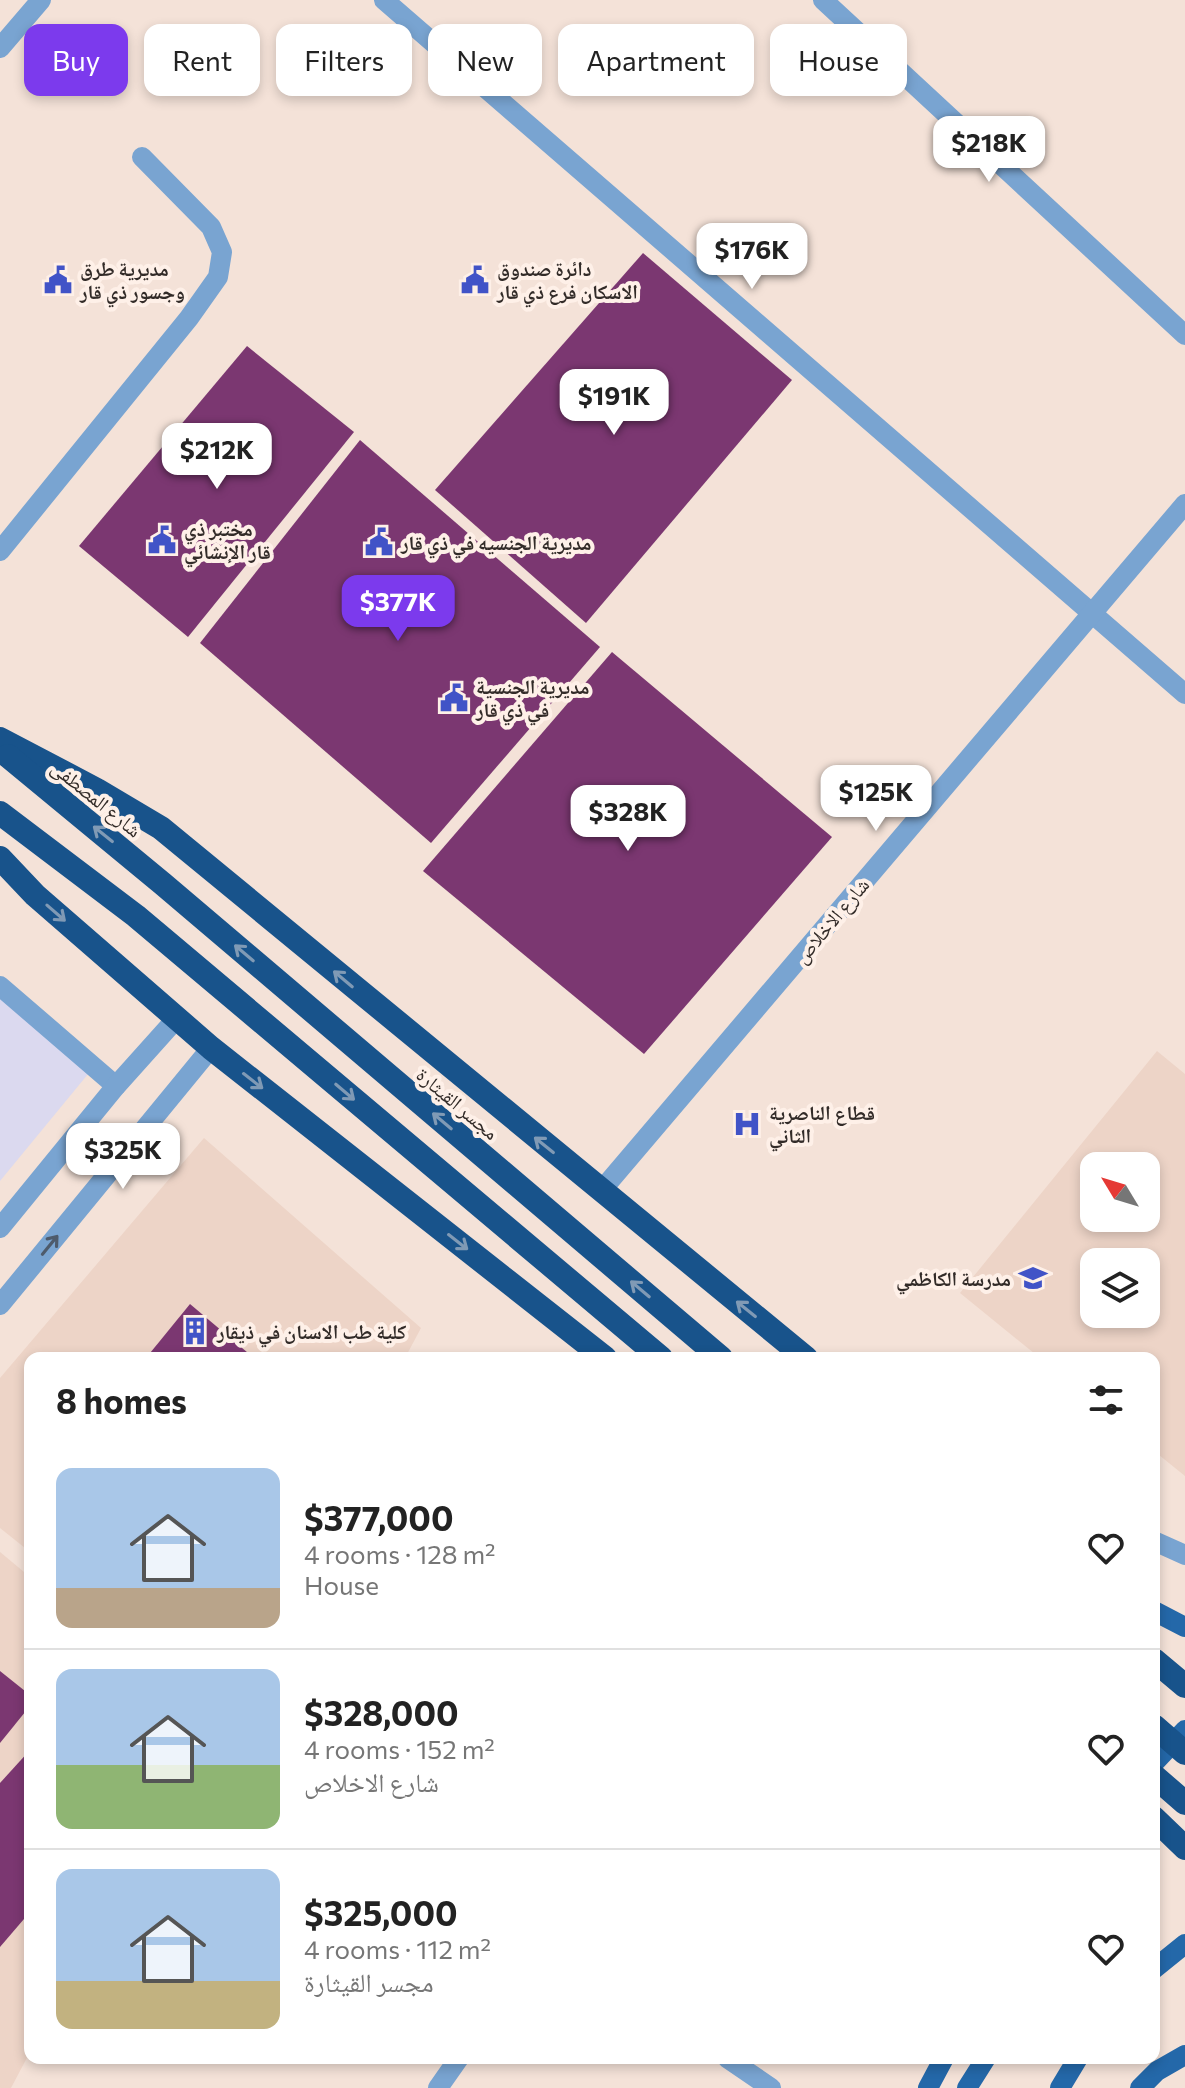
<!DOCTYPE html>
<html lang="en">
<head>
<meta charset="utf-8">
<style>
  :root { --surface:#fff; --page:#f2f2f2; --text:#222; --muted:#767676; --line:#e0e0e0; --accent:#7c3aed }
  body { margin:0; font-family:Commissioner,"Noto Naskh Arabic",sans-serif; background:var(--page); color:var(--text); height:100vh; display:flex; flex-direction:column; font-size:30px; white-space:nowrap }
  * { box-sizing:border-box; margin:0 }
  p { font-size:26px; color:var(--muted) }
  .icon { flex:none; width:44px; height:44px; fill:none; stroke:currentColor; stroke-width:2; stroke-linecap:round; stroke-linejoin:round }
  .map { position:relative; flex:1; overflow:hidden }
  .drawer { position:absolute; left:24px; top:1352px; width:1136px; height:712px; display:flex; flex-direction:column; background:var(--surface); border-radius:16px; box-shadow:0 4px 12px #0003 }
  .drawer>* { flex:none }
  .banner { position:absolute; left:24px; top:24px; width:1138px; height:72px; display:flex; gap:16px }
  .needle { width:52px; rotate:308deg }
  .tools { position:absolute; left:1080px; top:1152px; display:grid; gap:16px }
  .tools a { display:grid; place-items:center; width:80px; height:80px; border-radius:16px; background:var(--surface); box-shadow:0 4px 12px #0003; font-size:40px }
  .price { position:absolute; translate:-50% -68px; padding:0 18px; border-radius:16px; background:#fff; color:#222; font-size:26px; line-height:52px; filter:drop-shadow(0 2px 4px #0008) }
  .price::after { content:''; position:absolute; left:50%; top:48px; width:24px; height:18px; margin-left:-12px; background:inherit; clip-path:polygon(0 0,100% 0,50% 100%) }
  .price.on { background:var(--accent); color:#fff }
  ul { padding:0; list-style:none }
  li { display:flex; align-items:center; gap:24px; height:200px; padding:0 32px }
  li+li { border-top:2px solid var(--line) }
  li span { display:grid; place-items:center; flex:none; width:224px; height:160px; border-radius:16px; color:#555 }
  li>.icon { margin-inline-start:auto }
  span .icon { width:96px; height:96px; fill:#fffc; stroke-width:1 }
  li b { font-size:34px }
  h2 { display:flex; justify-content:space-between; align-items:center; height:96px; padding:0 32px; font-size:34px }
  .pill { padding:0 28px; border-radius:16px; background:var(--surface); box-shadow:0 4px 12px #0003; font-size:28px; line-height:72px }
  .pill.on { background:var(--accent); color:#fff }
  .map>svg:first-child { display:block }
  .built { fill:#edd4c7; fill-rule:evenodd }
  .medical { fill:#dbd9ef }
  .building { fill:#7b3771 }
  .lines { fill:none; stroke-linecap:round; stroke-linejoin:round }
  .minor { stroke:#79a4d1; stroke-width:20 }
  .major { stroke:#2468a9; stroke-width:20 }
  .highway { stroke:#18538b; stroke-width:24 }
  .highway-bridge { stroke:#18538b; stroke-width:24 }
  .oneway { stroke:#809ab5 }
  .oneway2 { stroke:#4e5b6c }
  .labels { text-anchor:middle; dominant-baseline:central; stroke-width:8; stroke-linejoin:round; paint-order:stroke }
  .poi-label { font-size:20px; font-weight:bold; fill:#322b28; stroke:#fef0e8; text-anchor:start }
  .street-label { font-size:20px; fill:#322b28; stroke:#fef0e8 }
</style>
</head>
<body>
<div class="map">
<svg width="1185" height="2088" viewBox="0 0 1185 2088">
  <rect width="100%" height="100%" fill="#f4e2d8"/>
  <!-- built -->
  <g class="built">
    <path d="M1157 1051 1185 1074V1476L1154 1451V1358H1040L960 1293ZM1094 1166H1146V1218H1094ZM1094 1262H1146V1314H1094Z"/>
    <polygon points="204,1138 421,1328 405,1358 30,1358 30,1552 0,1528 0,1378"/>
    <polygon points="0,1552 30,1577 30,2052 11,2088 0,2088"/>
  </g>
  <!-- medical -->
  <polygon class="medical" points="0,989 93,1068 0,1181"/>
  <!-- building -->
  <g class="building">
    <polygon points="643,253 792,380 586,623 435,490"/>
    <polygon points="247,346 354,432 188,637 79,546"/>
    <polygon points="360,440 600,647 431,843 200,643"/>
    <polygon points="612,652 832,837 644,1054 423,871"/>
    <polygon points="190,1304 254,1358 146,1358"/>
    <polygon points="0,1671 30,1695 30,1706 0,1743"/>
    <polygon points="30,1750 30,1912 0,1947 0,1783"/>
  </g>
  <g class="lines">
    <!-- minor -->
    <g class="minor">
      <polyline points="384,0 1185,694"/>
      <polyline points="823,0 1185,335"/>
      <polyline points="0,48 41,0"/>
      <polyline points="0,551 189,318 218,277 222,252 211,227 142,157"/>
      <polyline points="0,986 116,1086"/>
      <polyline points="601,1191 1185,504"/>
      <polyline points="0,1228 116,1086 176,1019"/>
      <polyline points="0,1305 211,1048"/>
      <polyline points="1154,1541 1185,1555"/>
      <polyline points="727,2058 771,2088"/>
      <polyline points="438,2088 459,2058"/>
    </g>
    <!-- major -->
    <g class="major">
      <polyline points="1154,1611 1185,1627"/>
      <polyline points="1154,1763 1185,1730"/>
      <polyline points="1154,1969 1185,1944"/>
      <polyline points="928,2088 944,2058"/>
      <polyline points="967,2088 986,2058"/>
      <polyline points="1060,2088 1078,2058"/>
      <polyline points="1140,2088 1157,2071 1185,2055"/>
    </g>
    <!-- highway -->
    <g class="highway">
      <polyline points="0,739 97,790 161,828 806,1358"/>
      <polyline points="8,756 163,884 721,1358"/>
      <polyline points="0,813 136,916 661,1358"/>
      <polyline points="0,858 35,895 211,1048 605,1358"/>
      <polyline points="1154,1660 1185,1686"/>
      <polyline points="1154,1776 1185,1803"/>
      <polyline points="1154,1818 1185,1848"/>
    </g>
    <!-- highway-bridge -->
    <polyline class="highway-bridge" points="1154,1726 1185,1753"/>
  </g>
  <!-- one-way arrows -->
  <defs><path id="oneway-shaft" d="M-6 0H5M1.5-3L5.5 0L1.5 3" fill="none" stroke-width="1.6" stroke-linecap="round" stroke-linejoin="round" transform="scale(2)"/></defs>
  <g class="oneway">
    <use href="#oneway-shaft" transform="translate(103 834) rotate(-141)"/>
    <use href="#oneway-shaft" transform="translate(56 913) rotate(41)"/>
    <use href="#oneway-shaft" transform="translate(244 953) rotate(-140)"/>
    <use href="#oneway-shaft" transform="translate(343 979) rotate(-140)"/>
    <use href="#oneway-shaft" transform="translate(253 1081) rotate(38)"/>
    <use href="#oneway-shaft" transform="translate(345 1092) rotate(40)"/>
    <use href="#oneway-shaft" transform="translate(442 1121) rotate(-140)"/>
    <use href="#oneway-shaft" transform="translate(544 1145) rotate(-141)"/>
    <use href="#oneway-shaft" transform="translate(458 1242) rotate(38)"/>
    <use href="#oneway-shaft" transform="translate(640 1289) rotate(-140)"/>
    <use href="#oneway-shaft" transform="translate(746 1309) rotate(-141)"/>
  </g>
  <use class="oneway2" href="#oneway-shaft" transform="translate(50 1245) rotate(-51)"/>
  <!-- icons -->
  <defs>
    <symbol id="civic-bare" viewBox="-9 -9 18 18"><path d="M-.6-6.5H3V-4.5H.6V-3L4-1V1h2V6H-6V1h2V-1L-.6-3ZM-1.2 2.5V6h2.4V2.5Z" fill="#4153c7" stroke="#fef0e8" stroke-width="2.5" paint-order="stroke"/></symbol>
    <symbol id="hospital-bare" viewBox="-9 -9 18 18"><path d="M-5-5h3v3.5h4V-5h3V5h-3V1.5h-4V5h-3Z" fill="#4153c7" stroke="#fef0e8" stroke-width="2.5" paint-order="stroke"/></symbol>
    <symbol id="school-bare" viewBox="-9 -9 18 18"><path d="M0-5L7-2L0 1L-7-2ZM-4 1L0 2.5L4 1V4Q0 6-4 4Z" fill="#4153c7" stroke="#fef0e8" stroke-width="2.5" paint-order="stroke"/></symbol>
    <symbol id="building-bare" viewBox="-9 -9 18 18"><path d="M-4-6H4V6H1V3H-1V6H-4ZM-2.5-4.3h1.7v1.8h-1.7ZM.8-4.3h1.7v1.8H.8ZM-2.5-1h1.7V.8h-1.7ZM.8-1h1.7V.8H.8Z" fill="#4153c7" stroke="#fef0e8" stroke-width="2.5" paint-order="stroke"/></symbol>
  </defs>
  <g fill-rule="evenodd">
    <use href="#civic-bare" x="38" y="260" width="40" height="40"/>
    <use href="#civic-bare" x="455" y="260" width="40" height="40"/>
    <use href="#civic-bare" x="142" y="520" width="40" height="40"/>
    <use href="#civic-bare" x="359" y="522" width="40" height="40"/>
    <use href="#civic-bare" x="434" y="678" width="40" height="40"/>
    <use href="#hospital-bare" x="727" y="1104" width="40" height="40"/>
    <use href="#school-bare" x="1013" y="1258" width="40" height="40"/>
    <use href="#building-bare" x="175" y="1311" width="40" height="40"/>
  </g>
  <g class="labels">
    <!-- poi labels -->
    <g class="poi-label">
      <text x="80" y="268">مديرية طرق<tspan x="80" dy="23">وجسور ذي قار</tspan></text>
      <text x="497" y="268">دائرة صندوق<tspan x="497" dy="23">الاسكان فرع ذي قار</tspan></text>
      <text x="184" y="528">مختبر ذي<tspan x="184" dy="23">قار الإنشائي</tspan></text>
      <text x="401" y="542">مديرية الجنسيه في ذي قار</text>
      <text x="476" y="686">مديرية الجنسية<tspan x="476" dy="23">في ذي قار</tspan></text>
      <text x="769" y="1112">قطاع الناصرية<tspan x="769" dy="23">الثاني</tspan></text>
      <text x="1011" y="1278" text-anchor="end">مدرسة الكاظمي</text>
      <text x="217" y="1331">كلية طب الاسنان في ذيقار</text>
    </g>
    <!-- street labels -->
    <g class="street-label">
      <text transform="translate(97 798) rotate(39)">شارع المصطفى</text>
      <text transform="translate(831 920) rotate(-50)">شارع الاخلاص</text>
      <text transform="translate(458 1103) rotate(40)">مجسر القيثارة</text>
    </g>
  </g>
</svg>
<div class="tools">
<a><svg class="needle" viewBox="-14 -14 28 28"><path d="M0-13l5 13h-10z" fill="#e53935"/><path d="M0 13l5-13h-10z" fill="#767676"/></svg></a>
<a><svg class="icon" aria-label="layers" viewBox="0 0 24 24"><path d="M12 4l9 5-9 5-9-5zM3 14l9 5 9-5"/></svg></a>
</div>
<b class="price" style="left:989px;top:184px">$218K</b>
<b class="price" style="left:752px;top:291px">$176K</b>
<b class="price" style="left:614px;top:437px">$191K</b>
<b class="price" style="left:217px;top:491px">$212K</b>
<b class="price on" style="left:398px;top:643px">$377K</b>
<b class="price" style="left:876px;top:833px">$125K</b>
<b class="price" style="left:628px;top:853px">$328K</b>
<b class="price" style="left:123px;top:1191px">$325K</b>
<div class="banner">
<a class="pill on">Buy</a>
<a class="pill">Rent</a>
<a class="pill">Filters</a>
<a class="pill">New</a>
<a class="pill">Apartment</a>
<a class="pill">House</a>
</div>
<section class="drawer">
<h2>8 homes<svg class="icon" aria-label="filters" viewBox="0 0 24 24"><path d="M4 7h16M4 17h16"/><circle cx="9" cy="7" r="2"/><circle cx="15" cy="17" r="2"/></svg></h2>
<ul>
<li><span style="background:linear-gradient(#a9c7e8 75%,#b9a48a 0)"><svg class="icon" aria-label="home" viewBox="0 0 24 24"><path d="M3 11l9-7 9 7M6 9v11h12V9"/></svg></span><div><b>$377,000</b><p>4 rooms · 128 m²</p><p>House</p></div><svg class="icon" aria-label="heart" viewBox="0 0 24 24"><path d="M12 20l-8-8c-3-5 5-10 8-4 3-6 11-1 8 4z"/></svg></li>
<li><span style="background:linear-gradient(#a9c7e8 60%,#8fb573 0)"><svg class="icon" aria-label="home" viewBox="0 0 24 24"><path d="M3 11l9-7 9 7M6 9v11h12V9"/></svg></span><div><b>$328,000</b><p>4 rooms · 152 m²</p><p>شارع الاخلاص</p></div><svg class="icon" aria-label="heart" viewBox="0 0 24 24"><path d="M12 20l-8-8c-3-5 5-10 8-4 3-6 11-1 8 4z"/></svg></li>
<li><span style="background:linear-gradient(#a9c7e8 70%,#c2b280 0)"><svg class="icon" aria-label="home" viewBox="0 0 24 24"><path d="M3 11l9-7 9 7M6 9v11h12V9"/></svg></span><div><b>$325,000</b><p>4 rooms · 112 m²</p><p>مجسر القيثارة</p></div><svg class="icon" aria-label="heart" viewBox="0 0 24 24"><path d="M12 20l-8-8c-3-5 5-10 8-4 3-6 11-1 8 4z"/></svg></li>
</ul>
</section>
</div>
</body>
</html>
